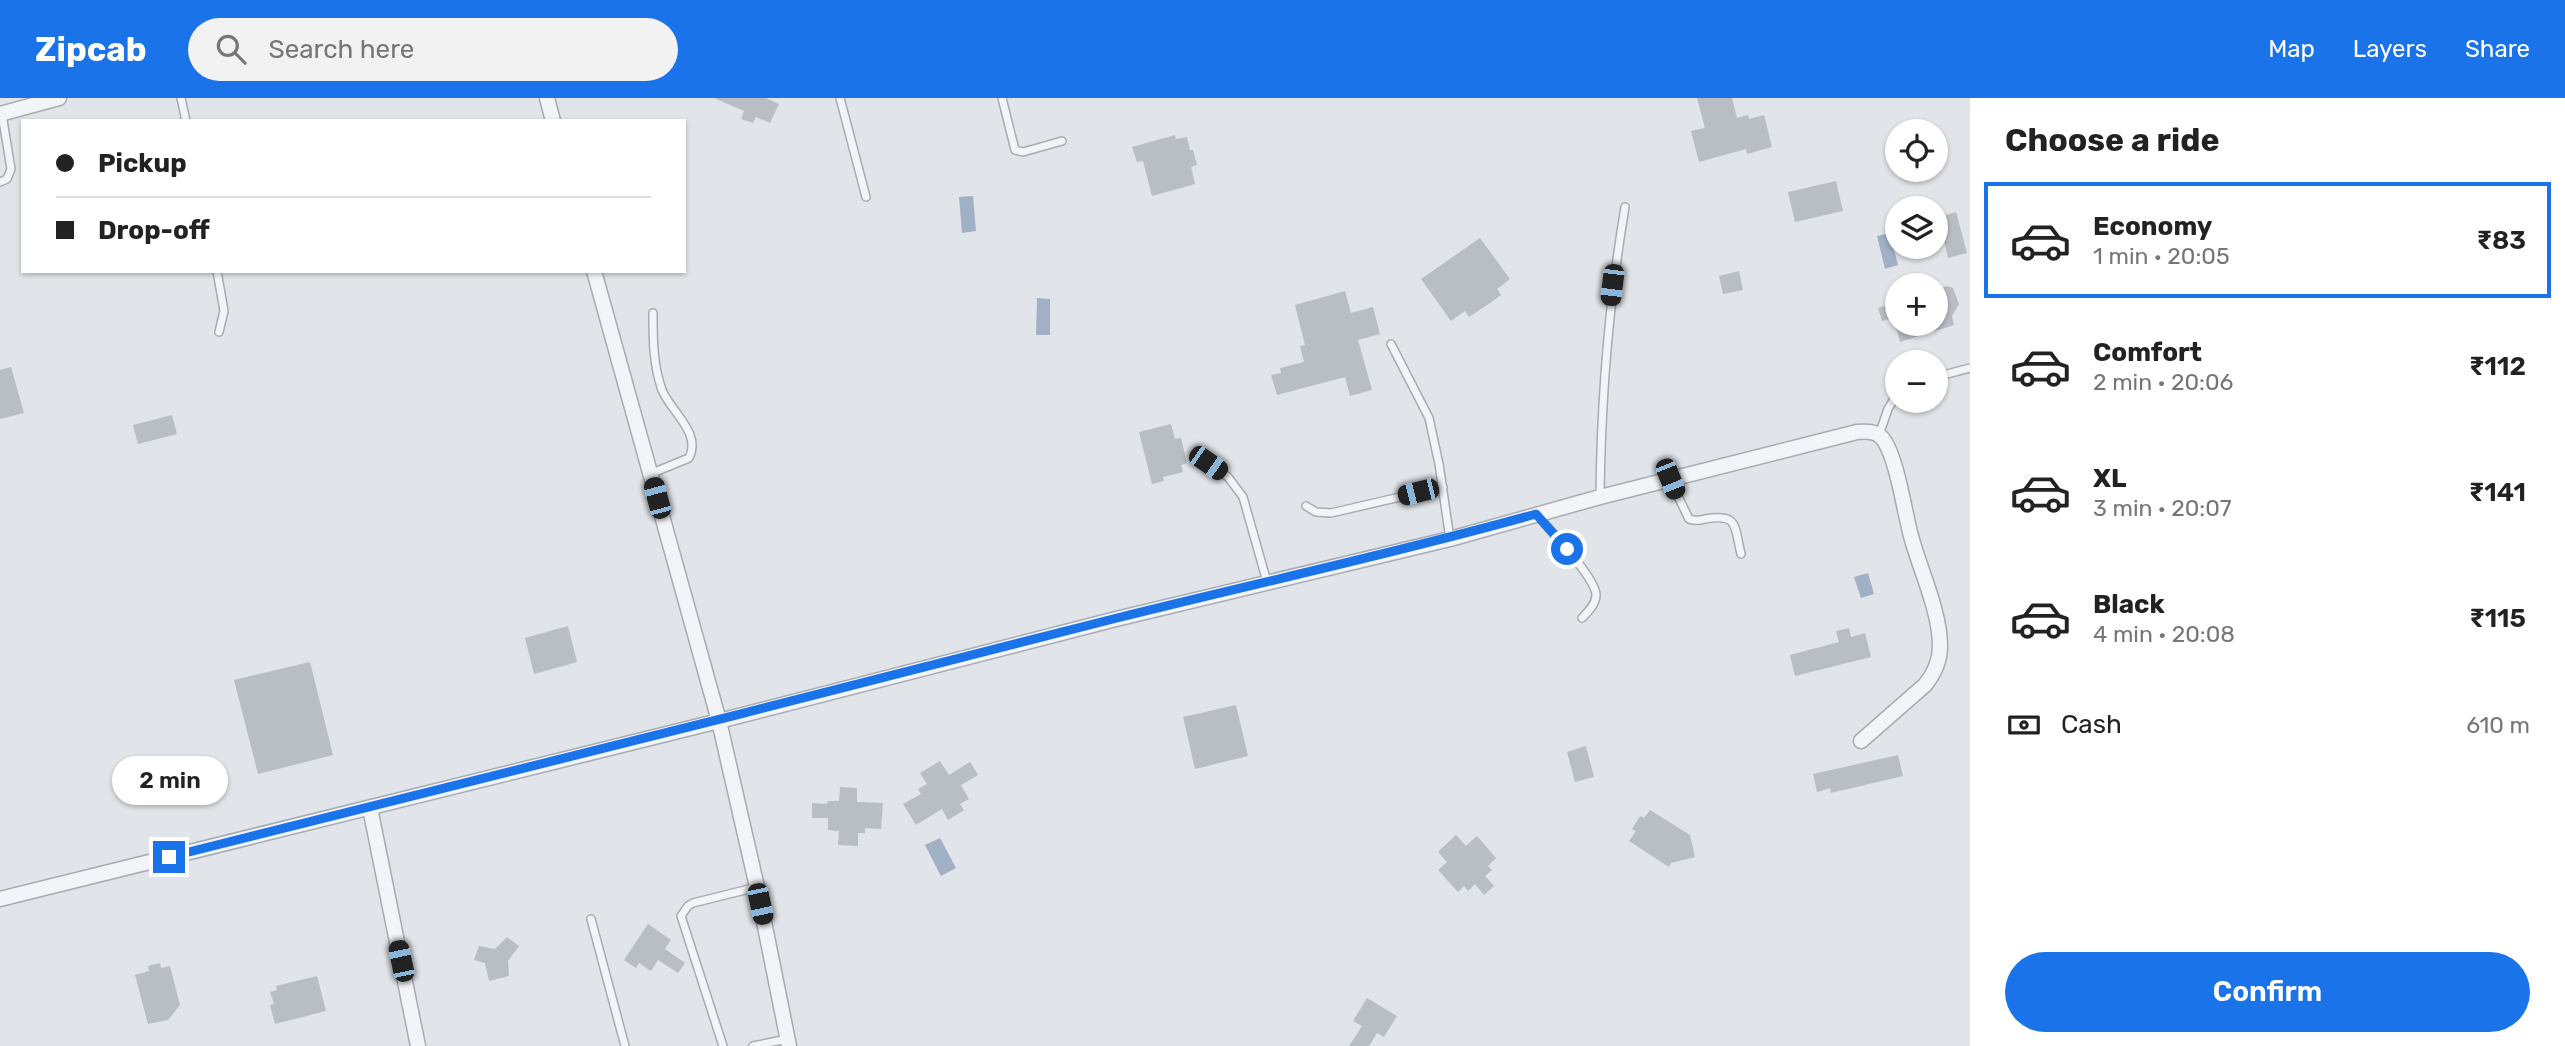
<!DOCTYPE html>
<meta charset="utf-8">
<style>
body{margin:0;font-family:Rubik,sans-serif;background:#f2f2f2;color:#222;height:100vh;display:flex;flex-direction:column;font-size:26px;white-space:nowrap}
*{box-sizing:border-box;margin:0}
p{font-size:23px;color:#767676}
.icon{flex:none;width:38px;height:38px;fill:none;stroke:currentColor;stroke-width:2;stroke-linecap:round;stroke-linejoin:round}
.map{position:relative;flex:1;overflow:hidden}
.sheet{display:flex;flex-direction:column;background:#fff;width:595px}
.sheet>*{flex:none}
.banner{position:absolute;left:21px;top:21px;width:665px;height:154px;border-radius:0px;box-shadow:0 2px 5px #0004;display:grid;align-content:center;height:154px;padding:0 35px;background:#fff}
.buttons{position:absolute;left:1885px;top:21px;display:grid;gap:14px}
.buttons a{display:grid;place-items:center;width:63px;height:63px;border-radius:50%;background:#fff;box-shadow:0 2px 5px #0004;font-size:35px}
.end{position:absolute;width:32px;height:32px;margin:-16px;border:9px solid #1a73e8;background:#fff;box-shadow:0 0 0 4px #fff}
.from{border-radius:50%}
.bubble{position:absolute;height:49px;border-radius:24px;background:#fff;box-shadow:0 2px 5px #0004;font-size:23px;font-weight:600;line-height:49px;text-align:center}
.car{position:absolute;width:21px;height:42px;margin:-21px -10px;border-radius:9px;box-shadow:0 0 5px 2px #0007;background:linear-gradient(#222 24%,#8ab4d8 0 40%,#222 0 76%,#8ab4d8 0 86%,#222 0)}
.banner b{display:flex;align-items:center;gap:24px;height:66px;font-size:26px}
.banner b+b{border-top:2px solid #e0e0e0}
.banner i{width:18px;height:18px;background:#222}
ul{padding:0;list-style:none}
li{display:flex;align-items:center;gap:21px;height:116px;margin:0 14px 10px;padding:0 21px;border:4px solid transparent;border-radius:0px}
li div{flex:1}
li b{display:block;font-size:26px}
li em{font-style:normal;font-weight:600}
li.active{border-color:#1a73e8}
li>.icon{width:63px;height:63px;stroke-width:1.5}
h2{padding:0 35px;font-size:32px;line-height:84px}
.pay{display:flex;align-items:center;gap:18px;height:77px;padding:0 35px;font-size:26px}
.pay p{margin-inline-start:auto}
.cta{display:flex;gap:14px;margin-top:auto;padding:14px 35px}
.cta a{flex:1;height:80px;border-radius:42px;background:#1a73e8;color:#fff;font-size:28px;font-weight:600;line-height:80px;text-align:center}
header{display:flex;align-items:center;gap:42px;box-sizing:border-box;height:98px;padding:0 35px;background:#1a73e8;color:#fff}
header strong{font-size:33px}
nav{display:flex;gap:38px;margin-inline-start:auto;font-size:24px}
.search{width:490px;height:63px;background:#f2f2f2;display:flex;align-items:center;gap:18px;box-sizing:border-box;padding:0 24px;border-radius:38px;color:#767676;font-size:26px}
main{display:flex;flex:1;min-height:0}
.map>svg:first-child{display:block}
</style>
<header>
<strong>Zipcab</strong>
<div class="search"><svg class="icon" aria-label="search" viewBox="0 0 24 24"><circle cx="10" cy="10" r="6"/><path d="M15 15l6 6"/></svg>Search here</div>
<nav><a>Map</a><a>Layers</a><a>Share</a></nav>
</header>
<main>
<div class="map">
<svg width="1970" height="948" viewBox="0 0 1970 948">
<rect width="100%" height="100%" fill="#e1e4e8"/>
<!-- water -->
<g fill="#a0b0c5">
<path d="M973,98L976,133L962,135L959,99Z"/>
<path d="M1890,135L1898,167L1885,171L1877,138Z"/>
<path d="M1037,200L1050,201V237H1036Z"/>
<path d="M1868,475L1874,496L1861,500L1854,479Z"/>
<path d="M940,740L956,770L941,778L925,747Z"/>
</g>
<!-- building -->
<g fill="#b9bdc4">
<path d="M714,0H766L779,6L770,25L756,19L753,25L741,21L744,13Z"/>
<path d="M1697,0H1732L1737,20L1748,17L1749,21L1764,17L1772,49L1747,56L1746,51L1699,64L1691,33L1705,30Z"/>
<path d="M1175,37L1176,41L1187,39L1190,52H1193L1197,67L1191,69L1195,86L1152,98L1143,63L1137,64L1132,49Z"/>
<path d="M1836,83L1843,113L1795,124L1788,94Z"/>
<path d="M1956,114L1967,155L1948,160L1944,142L1936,144V120Z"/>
<path d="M1480,140L1510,181L1497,191L1501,197L1490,205L1469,219L1465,213L1451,223L1421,181Z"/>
<path d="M1739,173L1743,192L1723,196L1719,178Z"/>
<path d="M1947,188L1953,190L1959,206L1952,218L1954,227L1900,244L1895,226H1936V192Z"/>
<path d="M1345,193L1351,215L1373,209L1380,236L1358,242L1372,292L1350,298L1345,279L1277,297L1271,277L1281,275L1280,270L1304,264L1300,248L1305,247L1295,207Z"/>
<path d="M1897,204V219L1882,223L1878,210Z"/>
<path d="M11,269L24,315L0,321V272Z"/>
<path d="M172,317L177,336L138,346L133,327Z"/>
<path d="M1171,326L1175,341L1181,340L1187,365L1181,367L1183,374L1163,379L1164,383L1152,386L1139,334Z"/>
<path d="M568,528L577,564L534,576L525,540Z"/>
<path d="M1849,530L1851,539L1865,535L1871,559L1795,578L1790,557L1839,544L1836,533Z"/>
<path d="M310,564L333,657L258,676L234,582Z"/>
<path d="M1236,607L1248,658L1195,671L1183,619Z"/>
<path d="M1586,648L1594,679L1575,684L1567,654Z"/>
<path d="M1898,657L1903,678L1831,695L1830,690L1817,694L1813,676Z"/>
<path d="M940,663L949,677L970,664L978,677L961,687L969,701L960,706L964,712L948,722L942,711L916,727L903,706L921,696L918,691L927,686L920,675Z"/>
<path d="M840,689L857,690V704L883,705L881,731L865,730V735H858V748L838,747L839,733L828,732V720H812V705L827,706L828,703H839Z"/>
<path d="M1650,712L1690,737L1695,759L1671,765L1669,769L1629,743L1636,733L1632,731L1640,718L1644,720Z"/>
<path d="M1456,737L1466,748L1477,738L1496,760L1488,768L1492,772L1485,778L1494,788L1484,797L1475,786L1468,793L1464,788L1458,794L1438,772L1447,764L1438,754Z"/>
<path d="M648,826L671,842L665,851L685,865L678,875L658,862L651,873L639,865L636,870L624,862Z"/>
<path d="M507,839L519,848L508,863L509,878L489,883L485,865L474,862L479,848L495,851Z"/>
<path d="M160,865L161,870L170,868L180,907L168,922L148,926L135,877L149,873L148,868Z"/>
<path d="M317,878L326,913L275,926L270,907L274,906L270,894L277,892L276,888Z"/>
<path d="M1367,900L1397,918L1384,939L1377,935L1369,948H1349L1362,928L1353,923Z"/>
</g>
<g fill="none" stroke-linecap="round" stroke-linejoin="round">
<!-- service casing -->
<g stroke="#a7abb2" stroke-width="10">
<g id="service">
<path d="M181,0L186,23"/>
<path d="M840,0L866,99"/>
<path d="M1002,0L1015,52L1023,54L1062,43"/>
<path d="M0,84L7,81L11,71L2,16"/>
<path d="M217,173L224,213L219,234"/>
<path d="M1391,246L1429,320L1439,366L1450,441"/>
<path d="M1936,279L1970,270"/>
<path d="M1879,337L1888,311L1897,296"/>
<path d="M1208,364L1228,379L1243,399L1267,484"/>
<path d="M650,376L689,360C702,335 671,314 662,292C653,267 653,241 653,215"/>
<path d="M1670,382L1689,421C1695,423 1699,423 1705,421C1739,415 1734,428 1741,456"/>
<path d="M1600,398C1601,301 1609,204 1625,109"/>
<path d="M1306,408L1316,414L1331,415L1443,389"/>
<path d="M1537,417C1549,431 1596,480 1596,497C1596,506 1588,514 1582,520"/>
<path d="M591,821L625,948"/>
<path d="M723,948L681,818L688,808L693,805L757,789"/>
<path d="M753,948L787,941"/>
</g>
</g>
<!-- minor casing -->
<g stroke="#a7abb2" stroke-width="17">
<g id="minor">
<path d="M547,0L553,23"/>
<path d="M0,16L59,0"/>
<path d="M594,173L719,623L757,789L789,948"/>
<path d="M370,710L418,948"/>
<path d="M0,801L719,623L1116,521L1450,441L1600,399L1857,334C1868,333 1879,333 1885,344C1898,366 1904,412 1911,438C1920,472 1940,513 1940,548C1940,563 1934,576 1925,587L1861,643"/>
</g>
</g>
<!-- service -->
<use href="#service" stroke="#f3f4f7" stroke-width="7"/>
<!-- minor -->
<use href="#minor" stroke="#f3f4f7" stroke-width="14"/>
</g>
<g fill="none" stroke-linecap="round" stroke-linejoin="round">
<!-- route -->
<path stroke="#1a73e8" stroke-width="9" d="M169,759C486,682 801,600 1117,520C1257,485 1397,455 1536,416L1567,451"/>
</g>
</svg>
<div class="buttons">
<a><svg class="icon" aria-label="locate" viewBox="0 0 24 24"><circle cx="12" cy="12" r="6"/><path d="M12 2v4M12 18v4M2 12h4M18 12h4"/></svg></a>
<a><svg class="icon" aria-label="layers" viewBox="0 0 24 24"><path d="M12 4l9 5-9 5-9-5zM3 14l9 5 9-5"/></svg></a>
<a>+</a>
<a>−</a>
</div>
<i class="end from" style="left:1567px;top:451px"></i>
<i class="end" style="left:169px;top:759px"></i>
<div class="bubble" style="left:112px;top:658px;width:116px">2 min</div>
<i class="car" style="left:1612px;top:187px;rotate:187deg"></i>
<i class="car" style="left:1208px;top:365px;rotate:125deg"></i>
<i class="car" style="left:1670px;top:381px;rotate:158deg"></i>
<i class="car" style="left:1418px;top:394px;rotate:256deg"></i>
<i class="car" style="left:657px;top:400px;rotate:345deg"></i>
<i class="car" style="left:760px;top:806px;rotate:168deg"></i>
<i class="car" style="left:401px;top:863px;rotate:348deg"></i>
<div class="banner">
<b><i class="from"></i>Pickup</b>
<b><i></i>Drop-off</b>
</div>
</div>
<section class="sheet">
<h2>Choose a ride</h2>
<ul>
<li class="active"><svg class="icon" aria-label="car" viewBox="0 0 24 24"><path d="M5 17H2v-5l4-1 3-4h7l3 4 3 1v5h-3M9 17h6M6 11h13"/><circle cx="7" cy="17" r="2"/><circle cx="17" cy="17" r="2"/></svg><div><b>Economy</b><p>1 min · 20:05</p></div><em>₹83</em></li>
<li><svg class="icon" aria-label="car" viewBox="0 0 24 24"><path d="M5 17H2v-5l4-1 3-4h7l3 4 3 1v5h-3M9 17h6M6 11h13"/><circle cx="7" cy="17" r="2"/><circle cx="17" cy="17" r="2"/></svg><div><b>Comfort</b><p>2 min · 20:06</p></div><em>₹112</em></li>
<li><svg class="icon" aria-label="car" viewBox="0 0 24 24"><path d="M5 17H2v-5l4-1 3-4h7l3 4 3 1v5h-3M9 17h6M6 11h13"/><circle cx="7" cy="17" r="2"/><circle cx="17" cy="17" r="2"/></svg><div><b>XL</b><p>3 min · 20:07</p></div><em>₹141</em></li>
<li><svg class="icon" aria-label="car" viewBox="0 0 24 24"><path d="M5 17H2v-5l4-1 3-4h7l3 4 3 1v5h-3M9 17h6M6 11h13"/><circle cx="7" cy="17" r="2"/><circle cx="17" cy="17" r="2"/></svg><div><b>Black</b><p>4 min · 20:08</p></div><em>₹115</em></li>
</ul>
<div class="pay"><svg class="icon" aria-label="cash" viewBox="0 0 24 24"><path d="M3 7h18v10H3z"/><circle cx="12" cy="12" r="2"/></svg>Cash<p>610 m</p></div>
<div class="cta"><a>Confirm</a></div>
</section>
</main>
